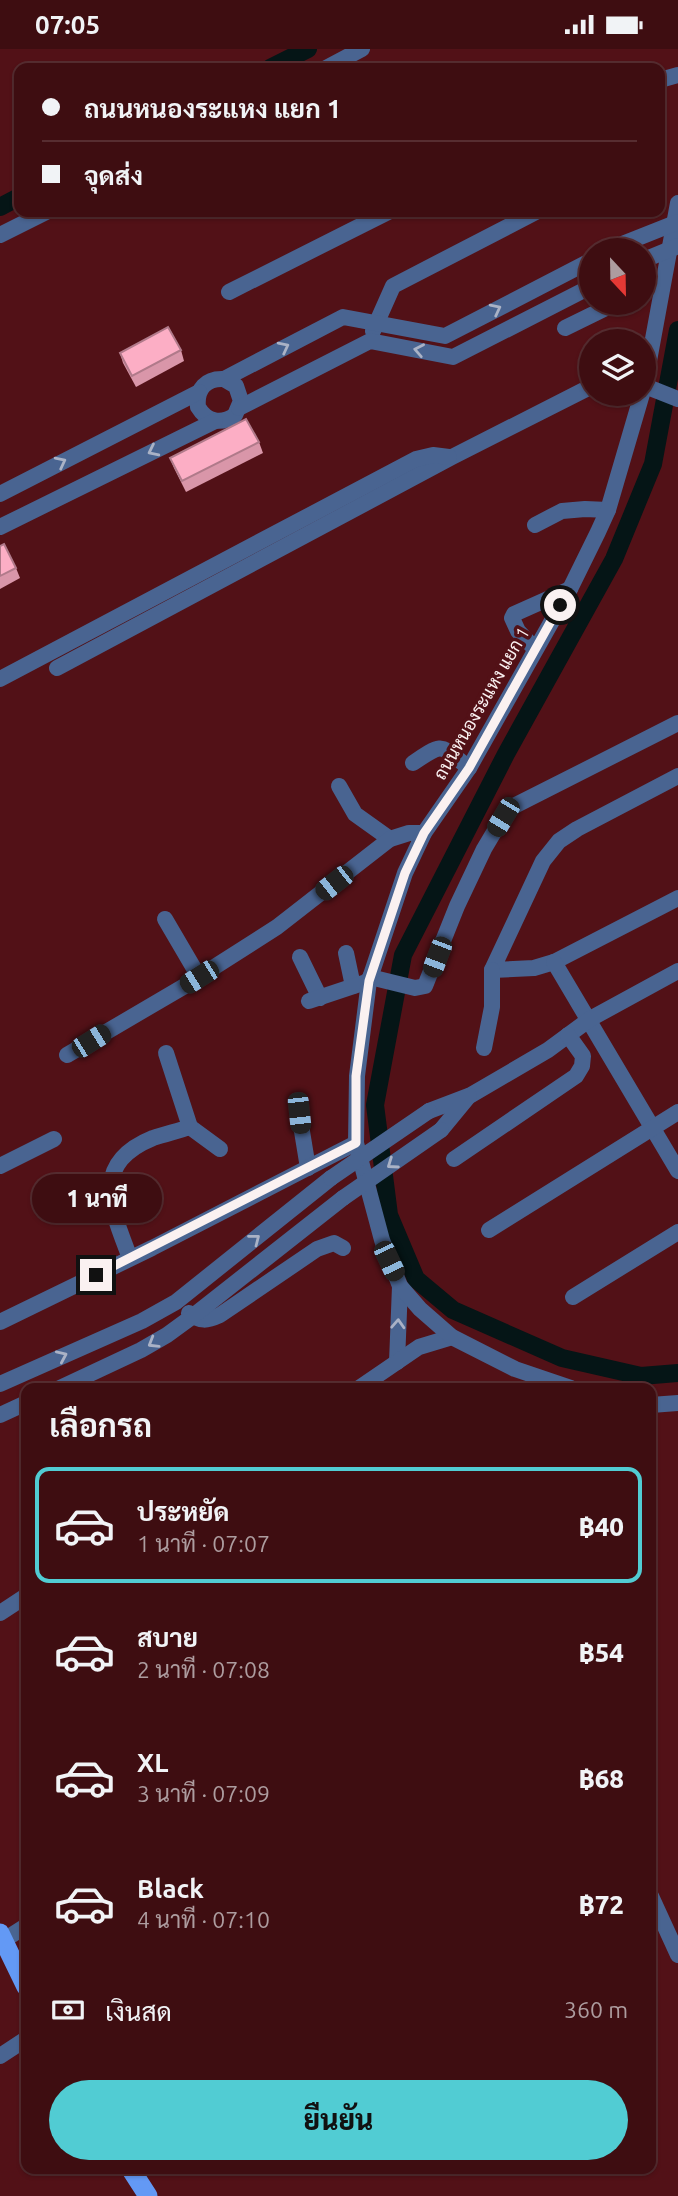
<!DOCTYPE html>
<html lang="th">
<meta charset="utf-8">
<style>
body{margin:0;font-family:Ubuntu,Sarabun,sans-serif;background:#491b1f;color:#f1f3f6;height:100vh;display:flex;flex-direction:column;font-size:26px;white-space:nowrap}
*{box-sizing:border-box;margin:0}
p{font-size:23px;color:#ad9c9f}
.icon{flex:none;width:38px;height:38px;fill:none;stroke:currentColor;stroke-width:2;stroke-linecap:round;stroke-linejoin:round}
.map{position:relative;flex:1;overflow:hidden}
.drawer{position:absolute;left:21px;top:1334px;width:635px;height:791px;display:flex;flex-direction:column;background:#3e0d11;border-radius:14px;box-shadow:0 2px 5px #0004,0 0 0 2px #572d31}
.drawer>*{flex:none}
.guide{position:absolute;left:14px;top:14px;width:651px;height:154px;border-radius:14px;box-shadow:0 2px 5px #0004,0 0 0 2px #572d31;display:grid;align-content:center;height:154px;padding:0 28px;background:#3e0d11}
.needle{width:46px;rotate:158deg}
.controls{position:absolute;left:579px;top:189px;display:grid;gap:14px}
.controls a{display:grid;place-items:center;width:77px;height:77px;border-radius:50%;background:#3e0d11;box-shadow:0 2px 5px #0004,0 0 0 2px #572d31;font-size:35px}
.end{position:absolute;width:32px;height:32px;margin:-16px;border:9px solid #faf1f1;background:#111;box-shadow:0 0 0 4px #111}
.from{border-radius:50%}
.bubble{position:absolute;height:49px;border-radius:24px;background:#3e0d11;box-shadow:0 2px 5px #0004,0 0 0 2px #572d31;font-size:23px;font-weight:800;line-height:49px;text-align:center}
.car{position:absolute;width:21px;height:42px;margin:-21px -10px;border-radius:9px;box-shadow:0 0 5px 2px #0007;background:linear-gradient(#222 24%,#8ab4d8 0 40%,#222 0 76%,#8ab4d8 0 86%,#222 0)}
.guide b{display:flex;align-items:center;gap:24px;height:66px;font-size:26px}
.guide b+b{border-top:2px solid #572d31}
.guide i{width:18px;height:18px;background:#f1f3f6}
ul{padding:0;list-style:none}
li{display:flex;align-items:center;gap:21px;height:116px;margin:0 14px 10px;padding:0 14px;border:4px solid transparent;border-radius:14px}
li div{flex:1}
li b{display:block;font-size:26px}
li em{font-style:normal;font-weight:800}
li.selected{border-color:#51ccd3}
li>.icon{width:63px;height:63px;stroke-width:1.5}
h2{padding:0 28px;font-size:32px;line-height:84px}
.pay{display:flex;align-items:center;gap:18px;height:77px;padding:0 28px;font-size:26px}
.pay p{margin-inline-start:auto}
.primary-button{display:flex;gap:14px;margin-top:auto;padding:14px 28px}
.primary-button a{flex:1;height:80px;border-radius:42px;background:#51ccd3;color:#111;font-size:28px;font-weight:800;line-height:80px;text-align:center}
.status{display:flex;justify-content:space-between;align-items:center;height:49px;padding:0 35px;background:#3e0d11;direction:ltr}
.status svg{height:19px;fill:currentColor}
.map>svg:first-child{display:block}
</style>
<div class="status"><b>07:05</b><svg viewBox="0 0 49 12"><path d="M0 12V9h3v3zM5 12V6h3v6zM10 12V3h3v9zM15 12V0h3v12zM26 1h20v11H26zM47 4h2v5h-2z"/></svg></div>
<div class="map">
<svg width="678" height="2147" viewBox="0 0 678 2147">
<rect width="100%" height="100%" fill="#521117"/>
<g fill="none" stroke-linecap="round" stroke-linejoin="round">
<!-- canal -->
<g stroke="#051516" stroke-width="18">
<path d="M270,19L308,0"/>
<path d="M0,158L19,148"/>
<path d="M678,281L653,415L614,510L506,705L403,906L375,1056L389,1166L416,1230L453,1261L562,1309L641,1327L678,1324"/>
</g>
<!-- minor -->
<g stroke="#496491" stroke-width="16">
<path d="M326,19L362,0"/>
<path d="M660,31L678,26"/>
<path d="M0,186L46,163"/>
<path d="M644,240L663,230"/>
<path d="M229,243L388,163"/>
<path d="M565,279L616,254"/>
<path d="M373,282L393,237L536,163"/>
<path d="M224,330L236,337L241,352L235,366C221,376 207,373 198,358C196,340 206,329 224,330L343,268L445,287L592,211"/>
<path d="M645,337L678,350"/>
<path d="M644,339L678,154"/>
<path d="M239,359L370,292L453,308L592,237"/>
<path d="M0,445L199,343"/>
<path d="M535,476L562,462L585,460L608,461"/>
<path d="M0,478L215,372"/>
<path d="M535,600L518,582L512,569L514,565L570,540"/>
<path d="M57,619L452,408L592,337"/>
<path d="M0,630L416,410L433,406L449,408"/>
<path d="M413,714C445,692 440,696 469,719"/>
<path d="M678,727L577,780L559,792L543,812L492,921L534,919L554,913L678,849"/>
<path d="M339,737L355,765L390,790"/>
<path d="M165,870L199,928"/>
<path d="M346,904L353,937"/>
<path d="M300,908L320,949"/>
<path d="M554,913L678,1122"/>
<path d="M370,928L415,939L425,937L457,857L484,800L503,768L514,757L678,674"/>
<path d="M309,952L369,932"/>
<path d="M484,999L492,958V921"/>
<path d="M67,1006L183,938L277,878L390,790L409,784H424"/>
<path d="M429,1062L471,1046L548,1001L590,970L678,922"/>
<path d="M299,1064L308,1119"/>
<path d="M190,1078L220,1100"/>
<path d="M441,1081L469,1047"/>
<path d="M454,1110L576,1027L582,1017L583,1007L568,986"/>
<path d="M0,1117L54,1090"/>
<path d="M489,1181L678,1063"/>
<path d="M130,1209C112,1161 89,1115 153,1089C165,1085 178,1082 190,1078L166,1004"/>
<path d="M573,1248L678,1183"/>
<path d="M189,1264C200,1273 207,1272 220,1266L317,1200L334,1194L343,1199"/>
<path d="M0,1273L152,1199L356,1094"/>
<path d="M397,1313L400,1237"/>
<path d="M0,1335L142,1272L176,1253L331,1129"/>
<path d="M60,1339L141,1301L167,1286L193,1267L343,1149"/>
<path d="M359,1339L419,1298L452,1288"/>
<path d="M571,1339L515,1320L452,1288L420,1260L400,1237L382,1191L356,1094L357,1027L369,932L405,824L424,784L469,719L570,540L598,483L608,461L642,345"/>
<path d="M651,1356L678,1354"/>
<path d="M0,1366L26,1354"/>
<path d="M0,1564L26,1547"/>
<path d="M651,1847L678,1906"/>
<path d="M4,1891L26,1877"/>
<path d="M0,2007L26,1990"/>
</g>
<!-- major -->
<g stroke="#6399f5" stroke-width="19">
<path d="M0,1884L26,1938"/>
<path d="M130,2119L148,2147"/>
</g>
<!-- minor-bridge -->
<g stroke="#496491" stroke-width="16">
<path d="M620,196L678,173"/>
<path d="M644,211L678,197"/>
<path d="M331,1129L429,1062"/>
<path d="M343,1149L441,1081"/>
</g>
</g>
<!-- wall -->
<g fill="#d996a9">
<path d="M181,301L184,312L136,338L123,314L120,304Z"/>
<path d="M259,393L263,404L186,443L174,419L170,409Z"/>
<path d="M0,497L16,519L20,529L0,540Z"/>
</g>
<!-- building -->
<g fill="#fcaec5" stroke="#b07a8a" stroke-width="2">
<path d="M168,278L181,301L132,327L120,304Z"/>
<path d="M246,370L259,393L182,432L170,409Z"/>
<path d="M4,495L16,519L0,527V497Z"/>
</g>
<!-- one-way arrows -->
<defs><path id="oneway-chevron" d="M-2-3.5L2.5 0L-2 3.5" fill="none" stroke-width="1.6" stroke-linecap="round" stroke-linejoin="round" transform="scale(1.75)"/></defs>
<g stroke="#aab2c6">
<use href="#oneway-chevron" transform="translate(496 260) rotate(-27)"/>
<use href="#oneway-chevron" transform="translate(284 298) rotate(-27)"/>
<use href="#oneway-chevron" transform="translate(419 301) rotate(-169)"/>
<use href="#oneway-chevron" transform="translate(153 402) rotate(154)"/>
<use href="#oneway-chevron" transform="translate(61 413) rotate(-27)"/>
<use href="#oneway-chevron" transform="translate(392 1115) rotate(145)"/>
<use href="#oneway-chevron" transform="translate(255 1190) rotate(-38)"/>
<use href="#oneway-chevron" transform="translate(398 1275) rotate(-87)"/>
<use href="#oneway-chevron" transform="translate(153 1294) rotate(149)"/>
<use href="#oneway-chevron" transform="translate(62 1307) rotate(-24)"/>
</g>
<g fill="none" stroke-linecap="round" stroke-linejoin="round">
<!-- route -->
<path stroke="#faf1f1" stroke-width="9" d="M96,1226L356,1094V1027L369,932L405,824L424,784L469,719L560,556"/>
</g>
<g text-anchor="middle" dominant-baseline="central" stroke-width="7" stroke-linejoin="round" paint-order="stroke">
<!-- street labels -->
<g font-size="18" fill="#faf1f1" stroke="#521117">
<text transform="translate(481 654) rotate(-60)">ถนนหนองระแหง แยก 1</text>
</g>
</g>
</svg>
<div class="controls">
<a><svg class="needle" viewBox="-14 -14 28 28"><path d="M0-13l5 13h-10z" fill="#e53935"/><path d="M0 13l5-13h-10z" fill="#ad9c9f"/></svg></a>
<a><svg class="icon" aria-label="layers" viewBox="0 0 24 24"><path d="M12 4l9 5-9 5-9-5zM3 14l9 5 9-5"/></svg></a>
</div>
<i class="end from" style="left:560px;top:556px"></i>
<i class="end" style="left:96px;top:1226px"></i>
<div class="bubble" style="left:32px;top:1125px;width:130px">1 นาที</div>
<i class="car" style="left:503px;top:768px;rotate:211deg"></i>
<i class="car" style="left:334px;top:834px;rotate:232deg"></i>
<i class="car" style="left:437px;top:908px;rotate:201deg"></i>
<i class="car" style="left:199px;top:928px;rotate:238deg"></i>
<i class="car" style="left:91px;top:992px;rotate:58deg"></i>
<i class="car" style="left:299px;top:1064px;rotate:174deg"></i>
<i class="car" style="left:389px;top:1212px;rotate:155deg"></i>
<div class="guide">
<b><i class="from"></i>ถนนหนองระแหง แยก 1</b>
<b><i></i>จุดส่ง</b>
</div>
<section class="drawer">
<h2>เลือกรถ</h2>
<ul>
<li class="selected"><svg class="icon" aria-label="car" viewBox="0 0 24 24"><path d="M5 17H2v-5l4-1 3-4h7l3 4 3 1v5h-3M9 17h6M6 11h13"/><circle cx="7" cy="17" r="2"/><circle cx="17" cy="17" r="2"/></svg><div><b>ประหยัด</b><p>1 นาที · 07:07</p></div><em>฿40</em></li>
<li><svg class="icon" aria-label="car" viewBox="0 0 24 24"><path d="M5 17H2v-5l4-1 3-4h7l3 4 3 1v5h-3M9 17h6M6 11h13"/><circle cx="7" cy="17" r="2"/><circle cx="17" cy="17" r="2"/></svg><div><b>สบาย</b><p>2 นาที · 07:08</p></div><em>฿54</em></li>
<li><svg class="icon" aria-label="car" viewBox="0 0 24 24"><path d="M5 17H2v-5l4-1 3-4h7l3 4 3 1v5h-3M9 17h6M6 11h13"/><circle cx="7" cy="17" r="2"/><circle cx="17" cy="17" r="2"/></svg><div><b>XL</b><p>3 นาที · 07:09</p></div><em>฿68</em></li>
<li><svg class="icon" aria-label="car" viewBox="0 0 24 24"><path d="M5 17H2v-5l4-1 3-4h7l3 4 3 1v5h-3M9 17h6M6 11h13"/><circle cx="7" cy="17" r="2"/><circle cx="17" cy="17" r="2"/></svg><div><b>Black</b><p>4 นาที · 07:10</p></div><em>฿72</em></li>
</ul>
<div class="pay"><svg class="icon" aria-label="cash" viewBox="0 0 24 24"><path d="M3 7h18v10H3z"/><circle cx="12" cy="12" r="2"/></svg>เงินสด<p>360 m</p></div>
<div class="primary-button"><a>ยืนยัน</a></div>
</section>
</div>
